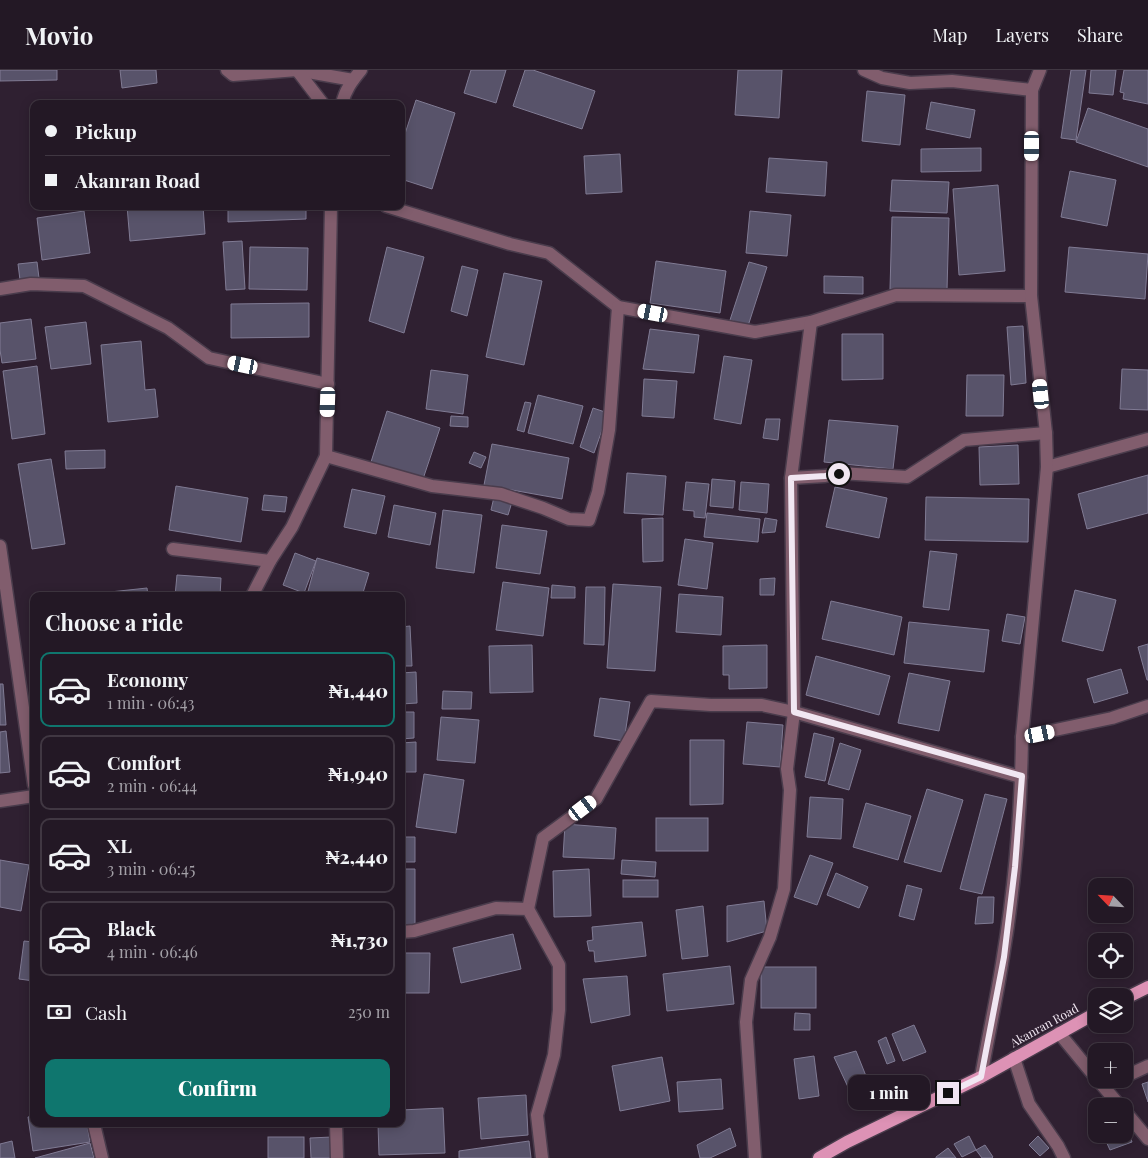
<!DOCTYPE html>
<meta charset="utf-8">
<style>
body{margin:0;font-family:"Playfair Display",serif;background:#2f2532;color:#f1f3f6;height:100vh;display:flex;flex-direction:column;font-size:19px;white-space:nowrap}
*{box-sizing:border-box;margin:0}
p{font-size:16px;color:#a3a0a7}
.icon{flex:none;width:28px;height:28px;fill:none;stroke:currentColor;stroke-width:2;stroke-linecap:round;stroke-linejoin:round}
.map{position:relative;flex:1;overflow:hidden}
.sheet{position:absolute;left:30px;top:522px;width:375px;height:535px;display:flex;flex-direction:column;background:#231825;border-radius:10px;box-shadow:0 2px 12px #0003,0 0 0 1px #403742}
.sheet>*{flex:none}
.banner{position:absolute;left:30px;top:30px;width:375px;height:110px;border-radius:10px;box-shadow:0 2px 12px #0003,0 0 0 1px #403742;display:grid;align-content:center;height:110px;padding:0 15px;background:#231825}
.needle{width:32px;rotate:295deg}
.tools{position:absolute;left:1088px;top:808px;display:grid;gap:10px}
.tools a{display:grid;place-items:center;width:45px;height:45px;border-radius:10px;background:#231825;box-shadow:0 2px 12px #0003,0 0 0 1px #403742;font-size:25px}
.end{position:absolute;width:22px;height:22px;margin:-11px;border:6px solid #f1e7f2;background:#111;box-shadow:0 0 0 2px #111}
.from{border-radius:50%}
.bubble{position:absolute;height:35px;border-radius:10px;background:#231825;box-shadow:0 2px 12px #0003,0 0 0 1px #403742;font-size:16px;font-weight:800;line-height:35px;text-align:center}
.car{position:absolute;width:15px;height:30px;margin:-15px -8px;border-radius:6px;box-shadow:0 0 4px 1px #0007;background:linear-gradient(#fff 24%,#345 0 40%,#fff 0 76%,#345 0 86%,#fff 0)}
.banner b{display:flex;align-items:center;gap:18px;height:48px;font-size:19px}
.banner b+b{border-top:1px solid #403742}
.banner i{width:12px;height:12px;background:#f1f3f6}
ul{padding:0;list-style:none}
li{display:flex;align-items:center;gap:15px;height:75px;margin:0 10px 8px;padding:0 5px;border:2px solid #403742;border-radius:10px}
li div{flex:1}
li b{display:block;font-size:19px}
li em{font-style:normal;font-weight:800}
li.active{border-color:#0f766e}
li>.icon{width:45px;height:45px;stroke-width:1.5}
h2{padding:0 15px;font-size:22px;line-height:60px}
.pay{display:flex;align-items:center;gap:12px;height:55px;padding:0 15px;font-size:19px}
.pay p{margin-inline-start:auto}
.cta{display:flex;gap:10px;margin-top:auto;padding:10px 15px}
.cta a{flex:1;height:58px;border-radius:10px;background:#0f766e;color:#fff;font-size:20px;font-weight:800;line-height:58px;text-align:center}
header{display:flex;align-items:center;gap:30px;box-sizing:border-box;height:70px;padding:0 25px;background:#231825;border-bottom:1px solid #403742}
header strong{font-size:24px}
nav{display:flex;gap:28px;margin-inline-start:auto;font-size:18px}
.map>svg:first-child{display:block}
</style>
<header>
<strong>Movio</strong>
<nav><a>Map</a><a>Layers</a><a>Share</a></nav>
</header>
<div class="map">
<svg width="1148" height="1088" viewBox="0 0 1148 1088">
<rect width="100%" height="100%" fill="#2f2031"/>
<!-- building -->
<g fill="#58536a" stroke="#807b94">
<path d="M0,0H57V10L0,11Z"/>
<path d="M120,0H156L157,13L122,18Z"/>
<path d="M471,0H506L496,33L464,23Z"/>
<path d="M525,0H533L595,21L582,59L513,36Z"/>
<path d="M738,0H782L779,48L735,45Z"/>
<path d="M1071,0H1086L1076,70L1061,68Z"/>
<path d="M1091,0H1116L1113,25L1089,23Z"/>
<path d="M1124,0H1148V34L1123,29L1124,23L1120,22Z"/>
<path d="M867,21L905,25L900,75L862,71Z"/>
<path d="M416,30L455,43L432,119L401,109V76Z"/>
<path d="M931,32L975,40L970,68L926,59Z"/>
<path d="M1088,38L1148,59V97L1076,72Z"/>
<path d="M981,78V101L921,102V79Z"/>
<path d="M620,84L622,122L586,124L584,86Z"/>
<path d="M769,88L827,92L825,126L766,122Z"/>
<path d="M1070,101L1116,110L1107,156L1061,147Z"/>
<path d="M892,110L949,112L947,143L890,141Z"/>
<path d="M998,115L1005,201L959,205L953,119Z"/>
<path d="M127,136H203L205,164L130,171Z"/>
<path d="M228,136H306V149L228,152Z"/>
<path d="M84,141L90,183L42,190L37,148Z"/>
<path d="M750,141L791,145L787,186L746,183Z"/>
<path d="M892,147L949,148L947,220L890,219Z"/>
<path d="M242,171L245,219L226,220L223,172Z"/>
<path d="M250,177L308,178L307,220L249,219Z"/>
<path d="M387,177L424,187L404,263L369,251Z"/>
<path d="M1069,177L1148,184L1145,229L1065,222Z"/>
<path d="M656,191L726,201L720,243L650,233Z"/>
<path d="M37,192L39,208L20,210L18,194Z"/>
<path d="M749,192L767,197L748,256L730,250Z"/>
<path d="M462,196L478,200L467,246L451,241Z"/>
<path d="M504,203L542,211L524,295L486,287Z"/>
<path d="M824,206L863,207V224L824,223Z"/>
<path d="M309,233V267L231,268V234Z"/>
<path d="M31,249L36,289L2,293L0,280V253Z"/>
<path d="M86,252L91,294L51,299L45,257Z"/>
<path d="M1023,256L1026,313L1011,315L1007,257Z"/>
<path d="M650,259L699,265L694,303L643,299Z"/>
<path d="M842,264H883V309L842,310Z"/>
<path d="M141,271L145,320L155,319L158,347L108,352L101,275Z"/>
<path d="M724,286L752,290L741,354L714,349Z"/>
<path d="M37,296L45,364L12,369L3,301Z"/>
<path d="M1122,299L1148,300V340L1120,339Z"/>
<path d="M431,300L468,305L463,344L426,339Z"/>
<path d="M967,305H1004L1003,346H966Z"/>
<path d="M644,309L677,311L674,348L642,346Z"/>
<path d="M538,325L583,336L573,374L528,363Z"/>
<path d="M525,332L531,333L524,362L517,360Z"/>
<path d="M593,338L608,343L594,383L580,377Z"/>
<path d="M387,341L440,358L423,409L371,392Z"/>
<path d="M451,346L468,347V357L450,356Z"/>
<path d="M766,349H780L778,370L763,368Z"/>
<path d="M829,350L898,356L893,399L824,392Z"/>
<path d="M492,374L569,388L562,429L484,415Z"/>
<path d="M1018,375L1019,414L980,415L979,377Z"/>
<path d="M105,380V398L66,399L65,381Z"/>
<path d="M474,382L486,387L481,398L469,393Z"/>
<path d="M51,389L65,474L32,479L18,394Z"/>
<path d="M627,403L666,406L663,445L624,443Z"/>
<path d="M1148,405V443L1087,459L1078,424Z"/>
<path d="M712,409L735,411L733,438L710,436Z"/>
<path d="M686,412L709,414L705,448L694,447V441L683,440Z"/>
<path d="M741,412L769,414L767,443L739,440Z"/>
<path d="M176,416L248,428L241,472L169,460Z"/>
<path d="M835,417L887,428L879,468L826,457Z"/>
<path d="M352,419L385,426L376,464L344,457Z"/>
<path d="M264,425L287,427L285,442L262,440Z"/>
<path d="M494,427L512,432L508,445L491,440Z"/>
<path d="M926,427L1029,429L1028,472L925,470Z"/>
<path d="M394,435L436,443L430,475L388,467Z"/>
<path d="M443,440L482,445L474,503L436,498Z"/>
<path d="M707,443L760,449L758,472L704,467Z"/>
<path d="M663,448V491L643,492L642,449Z"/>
<path d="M765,448L777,450L775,462L762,463Z"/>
<path d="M502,455L547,461L540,504L496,498Z"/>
<path d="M685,469L713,473L707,519L678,515Z"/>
<path d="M930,481L957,484L949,540L923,537Z"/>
<path d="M295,483L316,491L304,523L283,515Z"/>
<path d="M317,488L369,503L362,526H310L307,525Z"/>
<path d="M177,505L221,508L220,526H175Z"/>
<path d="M775,508L774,525H760V509Z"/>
<path d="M503,512L549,518L543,566L496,560Z"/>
<path d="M613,514L661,517L655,601L607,598Z"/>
<path d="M552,515L575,517V528H551Z"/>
<path d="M586,517H605L604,575L584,574Z"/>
<path d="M147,518L148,526H110V522Z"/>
<path d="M1075,520L1116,530L1103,581L1062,571Z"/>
<path d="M679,524L723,527L721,565L676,562Z"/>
<path d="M831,531L902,547L894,585L822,569Z"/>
<path d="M1007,544L1025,547L1020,574L1002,571Z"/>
<path d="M909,552L989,560L984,602L904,593Z"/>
<path d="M410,556L412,596H401V557Z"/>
<path d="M1148,574V610H1147L1138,577Z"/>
<path d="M532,575L533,622L490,623L489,576Z"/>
<path d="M767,575V618L729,619V605H723V576Z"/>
<path d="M816,586L890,606L879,645L806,625Z"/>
<path d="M1121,599L1128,623L1094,633L1087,609Z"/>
<path d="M416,602L417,633L401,634V603Z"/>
<path d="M909,603L950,611L939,661L898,653Z"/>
<path d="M0,614H3L6,655H0Z"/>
<path d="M443,621L472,622L471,639H442Z"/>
<path d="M600,628L630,632L624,671L594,666Z"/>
<path d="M401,642H414V668L401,669Z"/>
<path d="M441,647L479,650L475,693L437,690Z"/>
<path d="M747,652L783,655L780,697L743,694Z"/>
<path d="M6,661L10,702L0,703V662Z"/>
<path d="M814,663L834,668L825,711L805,707Z"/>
<path d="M690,670H724L723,734L690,735Z"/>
<path d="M416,672V702H401V673Z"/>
<path d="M840,673L861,680L849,720L828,714Z"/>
<path d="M424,704L464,710L456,763L416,757Z"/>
<path d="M401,718H403L401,759Z"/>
<path d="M927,719L963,730L941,802L904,792Z"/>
<path d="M985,724L1007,729L982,824L960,819Z"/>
<path d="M810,727L843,729L841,769L807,767Z"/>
<path d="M866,733L911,746L898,790L853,777Z"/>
<rect x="656" y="748" width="52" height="33"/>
<path d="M565,754L616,758L614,789L563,787Z"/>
<path d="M401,767H415V792H405L404,799H415V856H401Z"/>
<path d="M810,785L833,793L817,835L794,827Z"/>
<path d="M0,790L29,795L21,841L0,837Z"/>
<path d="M622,790L656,792L655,807L621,804Z"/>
<path d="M589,799L591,846L554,847L553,801Z"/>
<path d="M836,803L868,817L859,838L827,825Z"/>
<rect x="623" y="810" width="35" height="17"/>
<path d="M907,815L922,819L914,850L899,846Z"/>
<path d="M978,827H994L993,853L975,854Z"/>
<path d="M764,831L767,861L727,872V836Z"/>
<path d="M703,836L708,886L682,889L676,840Z"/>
<path d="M642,852L646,886L595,892L594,881H589L587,871L593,870L592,857Z"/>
<path d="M513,864L521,899L461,913L453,878Z"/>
<path d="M24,871L34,872V911L19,909Z"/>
<path d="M401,883H430L429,923H401Z"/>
<path d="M730,896L734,934L667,941L663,904Z"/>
<rect x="761" y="897" width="55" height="41"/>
<path d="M627,906L630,945L591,953L583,909Z"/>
<path d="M795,943L810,944V960H794Z"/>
<path d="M914,955L926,982L903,991L892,964Z"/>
<path d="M886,967L895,991L887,994L878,971Z"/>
<path d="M856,981L868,1011L848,1017L834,987Z"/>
<path d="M814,986L819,1026L799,1029L794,989Z"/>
<path d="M662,987L670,1031L620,1041L612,996Z"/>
<path d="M401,1001L404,1036H401Z"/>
<path d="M721,1009L723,1039L679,1042L677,1012Z"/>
<path d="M1148,1012V1032L1142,1014Z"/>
<path d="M526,1025L528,1065L481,1069L478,1028Z"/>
<path d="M443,1038L445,1083L379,1085L378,1054H401V1040Z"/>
<path d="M34,1046V1054H87L90,1072L33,1081L28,1047Z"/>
<rect x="271" y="1054" width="52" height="3"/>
<path d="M730,1058L736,1076L710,1088H700L697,1075Z"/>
<path d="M1128,1061L1132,1072L1110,1080L1105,1069L1120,1064H1124V1062Z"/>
<path d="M969,1066L976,1080L962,1087L954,1074Z"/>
<path d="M1038,1066L1049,1078L1040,1086L1029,1075Z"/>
<rect x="268" y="1067" width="36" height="21"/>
<path d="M332,1067L333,1088H311L310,1068Z"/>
<path d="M12,1071L15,1088H0V1074Z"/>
<path d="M529,1071L531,1088H459V1081Z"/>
<path d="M90,1073L94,1088H35Z"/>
<path d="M985,1075L993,1087L992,1088H982L976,1080Z"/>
<path d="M948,1078L956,1088H936V1087Z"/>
</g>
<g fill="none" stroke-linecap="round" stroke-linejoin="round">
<!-- minor casing -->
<g stroke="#4a3c4c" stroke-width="15">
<g id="minor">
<path d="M227,0L233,5L297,0L353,10"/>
<path d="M297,0L323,34"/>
<path d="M864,0L882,8L910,13L952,11L1032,20"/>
<path d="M342,34C345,20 352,11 361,0"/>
<path d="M386,136L510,174L549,183L618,237L755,262L811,252L896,225L1031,226"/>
<path d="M0,219L31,214L84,216L168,258L209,288L328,314"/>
<path d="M326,386L432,416L501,424L543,438L569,449L589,450L598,422L609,360L618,237"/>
<path d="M1047,397L1148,369"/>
<path d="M791,408L825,406L839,403L907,407L964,370L1046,363"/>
<path d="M0,476L34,715"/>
<path d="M173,479L270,491"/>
<path d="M252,526L270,491L292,457L326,386L331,136"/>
<path d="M1022,667L1112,648L1148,636"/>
<path d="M0,731L34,726"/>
<path d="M528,839L543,768L596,729L651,631L711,635H762L794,642L1021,707"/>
<path d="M401,862L414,861L496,838L528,839L559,895V940L554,985L537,1045L542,1088"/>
<path d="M1059,963L1096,1008"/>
<path d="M1014,988L1029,1034L1058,1076L1064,1088"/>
<path d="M981,1007C988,967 997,927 1003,887C1015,815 1021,741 1022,667L1047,397L1046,363L1031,226L1032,20L1040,0"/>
<path d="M1124,1007L1148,996"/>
<path d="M1097,1009L1120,1036"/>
<path d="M1124,1040L1148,1069"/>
<path d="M94,1054L102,1088"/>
<path d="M336,1054L337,1088"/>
<path d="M755,1088L746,952L751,910L770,867L784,819L790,720L787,699L794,642L791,408L811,252"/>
</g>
</g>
<!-- major casing -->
<g stroke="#4a3c4c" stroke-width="15">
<g id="major">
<path d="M1124,929L1148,917"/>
<path d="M819,1088L847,1072L981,1007L1096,943"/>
</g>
</g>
<!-- minor -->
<use href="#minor" stroke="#815d6d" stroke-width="12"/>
<!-- major -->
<use href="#major" stroke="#dd92b5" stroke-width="12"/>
</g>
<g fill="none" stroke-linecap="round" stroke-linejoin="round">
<!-- route -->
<path stroke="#f1e7f2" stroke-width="6" d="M839,404L825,406L791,408L794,642L1022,706L1015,797L1004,887L981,1007L948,1023"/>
</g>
<g text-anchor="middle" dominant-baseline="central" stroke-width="4" stroke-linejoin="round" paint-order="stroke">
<!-- street labels -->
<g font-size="12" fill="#f1e7f2" stroke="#2f2031">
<text transform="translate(1044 955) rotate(-29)">Akanran Road</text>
</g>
</g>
</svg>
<div class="tools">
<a><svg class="needle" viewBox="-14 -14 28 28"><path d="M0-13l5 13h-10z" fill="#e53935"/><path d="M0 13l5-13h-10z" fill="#a3a0a7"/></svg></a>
<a><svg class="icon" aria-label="locate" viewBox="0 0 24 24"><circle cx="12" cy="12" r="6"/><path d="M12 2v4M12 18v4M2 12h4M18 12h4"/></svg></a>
<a><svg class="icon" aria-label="layers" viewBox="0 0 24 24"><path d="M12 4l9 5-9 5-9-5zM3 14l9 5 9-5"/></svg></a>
<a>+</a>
<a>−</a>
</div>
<i class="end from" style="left:839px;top:404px"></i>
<i class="end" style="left:948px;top:1023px"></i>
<div class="bubble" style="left:848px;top:1005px;width:82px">1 min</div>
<i class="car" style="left:1032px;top:76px;rotate:180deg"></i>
<i class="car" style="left:653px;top:243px;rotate:281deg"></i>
<i class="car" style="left:243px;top:295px;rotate:282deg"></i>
<i class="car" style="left:1041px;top:324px;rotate:354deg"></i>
<i class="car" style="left:328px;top:332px;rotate:182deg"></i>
<i class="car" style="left:1040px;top:664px;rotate:78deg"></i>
<i class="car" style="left:583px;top:738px;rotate:53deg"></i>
<div class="banner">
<b><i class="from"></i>Pickup</b>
<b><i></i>Akanran Road</b>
</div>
<section class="sheet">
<h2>Choose a ride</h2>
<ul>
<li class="active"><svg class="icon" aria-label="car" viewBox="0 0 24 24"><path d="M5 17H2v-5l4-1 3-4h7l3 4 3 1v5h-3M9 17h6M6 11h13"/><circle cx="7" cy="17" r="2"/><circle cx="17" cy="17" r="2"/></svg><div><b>Economy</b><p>1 min · 06:43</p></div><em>₦1,440</em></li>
<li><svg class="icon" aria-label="car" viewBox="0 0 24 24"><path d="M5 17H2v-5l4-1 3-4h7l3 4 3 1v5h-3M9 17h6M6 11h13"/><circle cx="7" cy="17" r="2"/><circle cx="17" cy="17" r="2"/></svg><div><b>Comfort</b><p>2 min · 06:44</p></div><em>₦1,940</em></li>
<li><svg class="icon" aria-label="car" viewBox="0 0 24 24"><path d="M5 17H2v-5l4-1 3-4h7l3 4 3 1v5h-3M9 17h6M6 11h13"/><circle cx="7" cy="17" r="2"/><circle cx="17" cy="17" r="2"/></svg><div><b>XL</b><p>3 min · 06:45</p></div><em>₦2,440</em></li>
<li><svg class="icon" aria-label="car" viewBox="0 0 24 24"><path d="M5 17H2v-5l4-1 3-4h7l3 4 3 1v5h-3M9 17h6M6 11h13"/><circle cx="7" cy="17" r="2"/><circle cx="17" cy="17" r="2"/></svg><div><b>Black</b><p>4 min · 06:46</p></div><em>₦1,730</em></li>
</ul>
<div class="pay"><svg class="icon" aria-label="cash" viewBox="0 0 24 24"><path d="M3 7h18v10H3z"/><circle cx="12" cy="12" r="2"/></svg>Cash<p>250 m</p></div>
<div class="cta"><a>Confirm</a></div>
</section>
</div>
